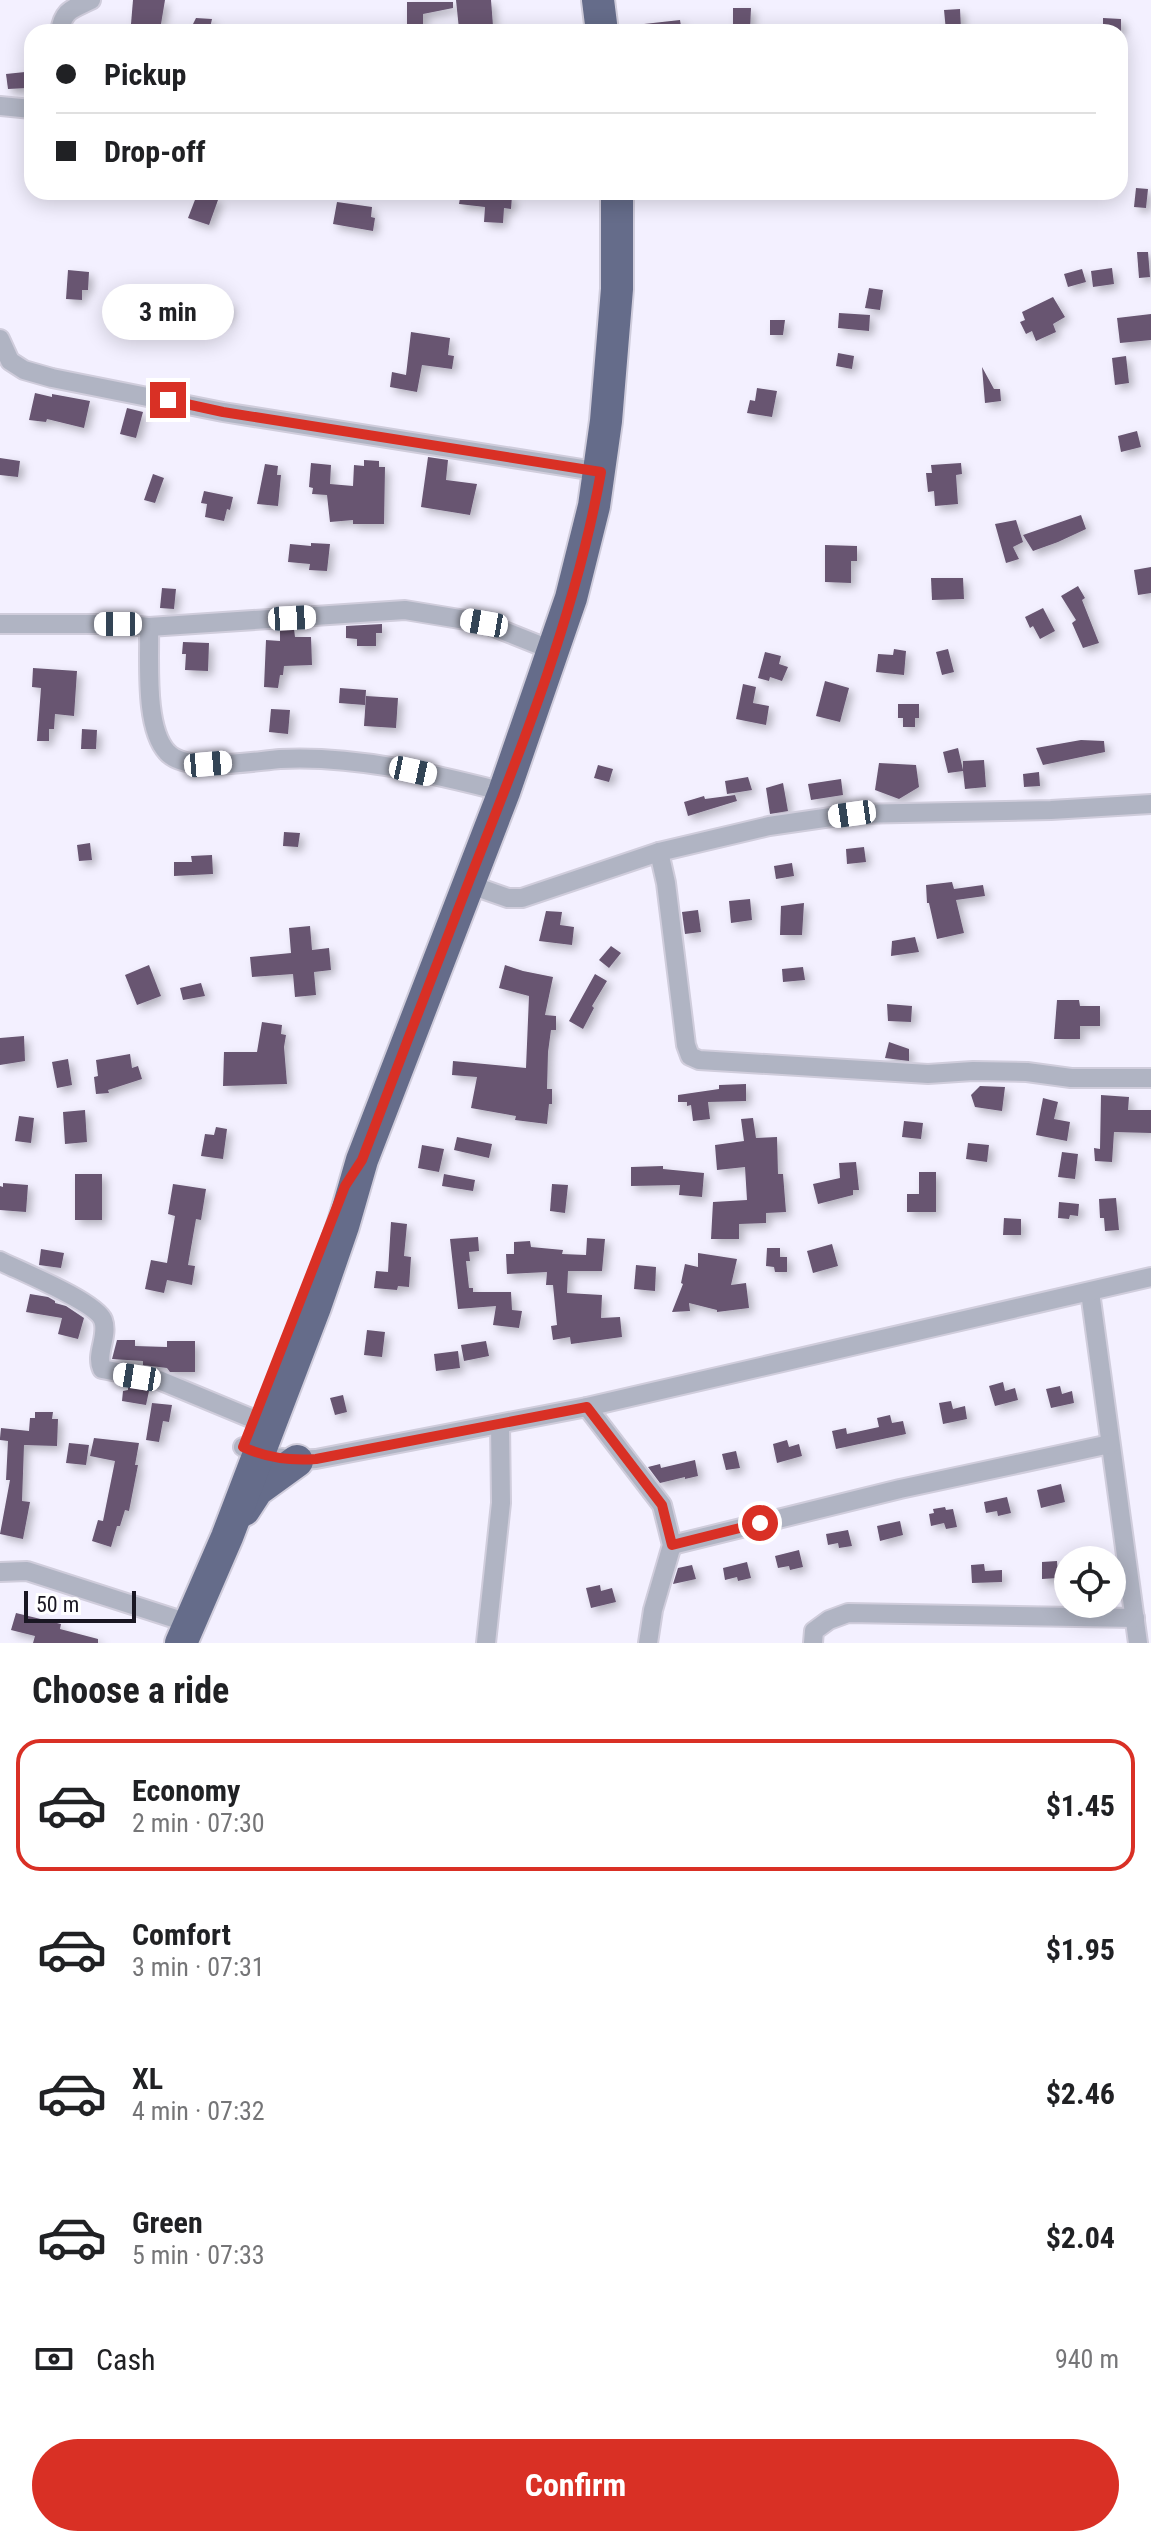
<!DOCTYPE html>
<meta charset="utf-8">
<style>
body{margin:0;font-family:"Roboto Condensed",sans-serif;background:#f6f6f6;color:#202124;height:100vh;display:flex;flex-direction:column;font-size:30px;white-space:nowrap}
*{box-sizing:border-box;margin:0}
p{font-size:26px;color:#757577}
.icon{flex:none;width:44px;height:44px;fill:none;stroke:currentColor;stroke-width:2;stroke-linecap:round;stroke-linejoin:round}
.map{position:relative;height:1643px;overflow:hidden}
.sheet{display:flex;flex-direction:column;background:#fff;flex:1}
.sheet>*{flex:none}
.guide{position:absolute;left:24px;top:24px;width:1104px;height:176px;border-radius:24px;box-shadow:0 4px 20px #0003;display:grid;align-content:center;height:176px;padding:0 32px;background:#fff}
.fabs{position:absolute;left:1054px;top:1546px;display:grid;gap:16px}
.fabs a{display:grid;place-items:center;width:72px;height:72px;border-radius:50%;background:#fff;box-shadow:0 4px 20px #0003;font-size:40px}
.scale{position:absolute;left:24px;bottom:20px;width:112px;box-sizing:border-box;padding-left:8px;border:4px solid #1a1723;border-top:0;font-size:22px;line-height:28px;white-space:nowrap;color:#1a1723;-webkit-text-stroke:6px #fff;paint-order:stroke}
.end{position:absolute;width:36px;height:36px;margin:-18px;border:10px solid #d93025;background:#fff;box-shadow:0 0 0 4px #fff}
.from{border-radius:50%}
.bubble{position:absolute;height:56px;border-radius:28px;background:#fff;box-shadow:0 4px 20px #0003;font-size:26px;font-weight:700;line-height:56px;text-align:center}
.car{position:absolute;width:24px;height:48px;margin:-24px -12px;border-radius:10px;box-shadow:0 0 6px 2px #0007;background:linear-gradient(#fff 24%,#345 0 40%,#fff 0 76%,#345 0 86%,#fff 0)}
.guide b{display:flex;align-items:center;gap:28px;height:76px;font-size:30px}
.guide b+b{border-top:2px solid #e0e0e0}
.guide i{width:20px;height:20px;background:#202124}
ul{padding:0;list-style:none}
li{display:flex;align-items:center;gap:24px;height:132px;margin:0 16px 12px;padding:0 16px;border:4px solid transparent;border-radius:24px}
li div{flex:1}
li b{display:block;font-size:30px}
li em{font-style:normal;font-weight:700}
li.selected{border-color:#d93025}
li>.icon{width:72px;height:72px;stroke-width:1.5}
h2{padding:0 32px;font-size:36px;line-height:96px}
.pay{display:flex;align-items:center;gap:20px;height:88px;padding:0 32px;font-size:30px}
.pay p{margin-inline-start:auto}
.button{display:flex;gap:16px;margin-top:auto;padding:16px 32px}
.button a{flex:1;height:92px;border-radius:48px;background:#d93025;color:#fff;font-size:32px;font-weight:700;line-height:92px;text-align:center}
.map>svg:first-child{display:block}
</style>
<div class="map">
<svg width="1151" height="1643" viewBox="0 0 1151 1643">
<defs>
<filter id="shadow"><feDropShadow dx="4.5" dy="4.5" stdDeviation="4" flood-color="#0004"/></filter>
</defs>
<rect width="100%" height="100%" fill="#f3f0ff"/>
<!-- building -->
<g fill="#675571" filter="url(#shadow)">
<path d="M133,0H165L161,24H131Z"/>
<path d="M456,0H491L493,26L459,29Z"/>
<path d="M407,2H453V8L423,14V25H407Z"/>
<path d="M733,8H751L750,30L733,29Z"/>
<path d="M960,9L961,30L946,31L944,10Z"/>
<path d="M196,18L212,19L209,32H189Z"/>
<path d="M1103,18L1121,19V32H1103Z"/>
<path d="M680,20L682,32H644V24Z"/>
<path d="M25,72L27,88L8,89L6,74Z"/>
<path d="M1136,188L1148,189L1146,208L1134,207Z"/>
<path d="M198,192L218,200L209,225L188,218Z"/>
<path d="M461,192H505V196H512L511,209L504,208L503,223L484,222L485,207L459,204Z"/>
<path d="M337,202L372,207L371,217L375,218L373,231L333,224Z"/>
<path d="M1137,252H1148L1150,277L1139,278Z"/>
<path d="M1112,268L1114,284L1093,287L1091,271Z"/>
<path d="M1082,269L1086,282L1068,287L1064,274Z"/>
<path d="M68,270L89,272L88,290H82V300L66,299Z"/>
<path d="M869,288L883,290L880,310L865,308Z"/>
<path d="M1053,297L1065,317L1053,324L1056,332L1036,341L1032,331L1026,334L1020,322L1025,320L1022,312Z"/>
<path d="M213,302L231,304L226,320L208,317Z"/>
<path d="M839,313L870,315L869,331L838,328Z"/>
<path d="M1151,314V340L1120,343L1117,318Z"/>
<path d="M770,320H785L783,335H770Z"/>
<path d="M411,332L450,338L448,355L454,356L452,369L422,365L417,392L390,387L392,372L406,375Z"/>
<path d="M838,353L854,356L852,369L836,366Z"/>
<path d="M1126,356L1129,383L1115,385L1112,358Z"/>
<path d="M982,367L994,389H1000L1001,401L985,403Z"/>
<path d="M757,388L777,391L772,417L747,413L750,400L755,401Z"/>
<path d="M35,393L52,397V394L90,401L84,428L47,419L46,422L29,420Z"/>
<path d="M127,408L143,412L136,438L120,434Z"/>
<path d="M1137,431L1141,447L1121,452L1118,436Z"/>
<path d="M428,457L448,460L446,480L477,484L470,515L421,507Z"/>
<path d="M0,458L20,461L18,477L0,475Z"/>
<path d="M364,460L379,461V467H385L384,524H353V520L330,522L327,495L312,494L313,488L309,487L311,463L331,465L330,484L353,486L354,465L364,466Z"/>
<path d="M961,463L962,474L956,475L958,504L935,506L934,491L928,492L926,473H932L931,465Z"/>
<path d="M265,464L278,466L277,475H281L278,506L257,504Z"/>
<path d="M153,474L164,478L155,503L144,500Z"/>
<path d="M204,491L233,497L230,510L227,509L224,521L205,517L207,504L201,503Z"/>
<path d="M1081,515L1086,529L1058,542L1033,551L1023,535Z"/>
<path d="M1016,520L1023,542L1013,547L1019,559L1006,563L995,524Z"/>
<path d="M311,543L330,544L327,571L309,570L310,564L288,562L290,544L311,546Z"/>
<path d="M825,545L857,546V561H851V583L825,582Z"/>
<path d="M1151,567V593L1138,595L1134,570Z"/>
<path d="M931,578H963L964,599L932,600Z"/>
<path d="M1078,586L1085,598L1082,600L1099,643L1083,648L1072,623L1076,620L1061,596Z"/>
<path d="M162,588L176,589L174,609L160,608Z"/>
<path d="M1043,608L1055,631L1040,639L1033,626L1030,628L1025,617Z"/>
<path d="M382,624V633H376V646H357V639L346,638V626Z"/>
<path d="M294,629L295,637H311L312,665L284,666L283,675H280L278,688L264,687L266,640L280,641V630Z"/>
<path d="M183,642L209,643L208,671L185,670L186,654H182Z"/>
<path d="M894,649L906,651L904,675L876,672L878,654L893,655Z"/>
<path d="M948,649L954,672L942,675L936,652Z"/>
<path d="M765,652L781,656L779,664L788,667L782,681L770,677L769,681L758,678Z"/>
<path d="M33,668L77,671L74,716L55,714L54,729H49V741H37L41,688L32,687Z"/>
<path d="M825,681L849,688L840,722L816,716Z"/>
<path d="M743,684L756,687L753,703L769,706L766,725L736,719Z"/>
<path d="M340,688L366,690L365,705L339,703Z"/>
<path d="M366,696L398,698L396,728L364,726Z"/>
<path d="M898,704H919V718H915V727H903V718H898Z"/>
<path d="M271,709L290,710L288,734L269,732Z"/>
<path d="M82,729L97,730L96,749H81Z"/>
<path d="M1081,740L1104,741L1105,752L1043,765L1036,748Z"/>
<path d="M958,748L963,770V761L984,760L986,787L965,789L963,771L948,773L943,752Z"/>
<path d="M879,763L916,765L919,787L899,799L875,790Z"/>
<path d="M598,765L613,769L609,782L594,778Z"/>
<path d="M1039,772L1040,786L1024,787L1023,774Z"/>
<path d="M748,777L752,790L727,794L725,781Z"/>
<path d="M841,779L843,795L811,800L808,784Z"/>
<path d="M783,783L788,811L770,814L766,788Z"/>
<path d="M735,795L737,801L688,816L684,802L704,796L705,799Z"/>
<path d="M284,832L300,833L298,847L283,846Z"/>
<path d="M90,843L92,860L79,861L77,845Z"/>
<path d="M864,847L866,862L847,864L846,849Z"/>
<path d="M212,855L213,874L174,876V862H192L191,856Z"/>
<path d="M792,863L794,876L776,879L774,866Z"/>
<path d="M952,882L954,889L983,885L985,896L956,900L964,933L937,939L929,903H927L926,885Z"/>
<path d="M750,899L752,920L731,923L729,901Z"/>
<path d="M804,903L802,935H780L781,906Z"/>
<path d="M698,910L701,932L685,934L682,912Z"/>
<path d="M546,911L562,912L560,925L574,927L572,945L539,941Z"/>
<path d="M310,926L312,950L329,948L331,970L314,972L316,995L295,997L293,974L252,977L250,957L291,953L289,928Z"/>
<path d="M915,937L919,952L891,956L892,941Z"/>
<path d="M611,946L621,953L609,968L599,960Z"/>
<path d="M149,965L161,996L137,1005L125,975Z"/>
<path d="M505,965L523,971L553,977L545,1015L556,1016V1030H551L548,1052L547,1089H552V1104H549L547,1124L515,1120L516,1116L471,1108L477,1077L452,1075L453,1061L526,1068L529,996L499,988Z"/>
<path d="M803,967L805,980L783,982L782,969Z"/>
<path d="M595,974L607,981L592,1006L594,1008L583,1029L569,1021Z"/>
<path d="M201,983L205,996L183,1000L180,988Z"/>
<path d="M1057,1000H1079L1080,1006H1100V1026H1080V1039H1054Z"/>
<path d="M887,1004L912,1006L911,1022L888,1021Z"/>
<path d="M262,1022L282,1025L281,1034L286,1035L284,1047L287,1084L223,1086L224,1052H257Z"/>
<path d="M24,1036L25,1061L0,1065V1038Z"/>
<path d="M889,1042L909,1049V1061L885,1058Z"/>
<path d="M130,1054L132,1068L138,1066L142,1079L108,1090L109,1093L96,1094L94,1077L98,1076L96,1060Z"/>
<path d="M68,1059L72,1085L57,1088L52,1062Z"/>
<path d="M746,1084V1101L708,1102L710,1119L693,1121L691,1105L687,1106V1102H678V1095L719,1089V1085Z"/>
<path d="M980,1086L1005,1087L1002,1111L975,1107L971,1095Z"/>
<path d="M1101,1095L1129,1097L1128,1110H1151V1133L1114,1132L1112,1162L1095,1161L1094,1148L1100,1149Z"/>
<path d="M1043,1098L1058,1102L1054,1119L1070,1122L1067,1141L1036,1135Z"/>
<path d="M85,1110L87,1142L65,1144L63,1112Z"/>
<path d="M19,1116L34,1118L31,1143L15,1141Z"/>
<path d="M753,1118L756,1138L777,1137L778,1174H783L786,1212L766,1213V1223L739,1224V1239H711L713,1202L747,1200L745,1167L717,1170L715,1145L744,1141L741,1119Z"/>
<path d="M904,1121L923,1123L921,1139L902,1137Z"/>
<path d="M216,1127L227,1129L223,1159L201,1156L205,1134L214,1135Z"/>
<path d="M457,1137L492,1144L489,1158L454,1150Z"/>
<path d="M968,1143L989,1145L987,1162L966,1159Z"/>
<path d="M422,1145L444,1149L439,1172L418,1168Z"/>
<path d="M1062,1152L1078,1154L1075,1179L1058,1177Z"/>
<path d="M856,1162L859,1190H853V1195L818,1204L813,1184L840,1178L839,1163Z"/>
<path d="M663,1166V1169L704,1173L702,1197L679,1195L680,1185L631,1186V1167Z"/>
<path d="M919,1172H936V1212H907V1194H919Z"/>
<rect x="75" y="1174" width="27" height="46"/>
<path d="M444,1174L475,1180L473,1191L442,1186Z"/>
<path d="M3,1183L28,1185L26,1212L0,1210V1186L3,1187Z"/>
<path d="M173,1184L206,1189L201,1220L196,1219L188,1265L195,1266L192,1285L167,1280L164,1293L145,1289L151,1260L167,1263L175,1216L168,1214Z"/>
<path d="M552,1184L568,1185L565,1213L550,1211Z"/>
<path d="M1116,1198L1119,1230L1105,1231L1104,1218H1100L1099,1199Z"/>
<path d="M1059,1202L1079,1204L1078,1216L1070,1215L1069,1219L1058,1218Z"/>
<path d="M1004,1218L1021,1219V1235H1003Z"/>
<path d="M391,1222L407,1224L404,1256L411,1257L409,1287L398,1286L397,1290L374,1288L376,1271L388,1272Z"/>
<path d="M478,1237L479,1251L469,1252L470,1261H466L469,1288H473V1292H511L512,1310L522,1311L519,1328L493,1325L496,1306L458,1309L450,1239Z"/>
<path d="M587,1238L605,1239L602,1271H568L567,1293L602,1295L601,1318L620,1317L622,1337L571,1344L570,1337L553,1340L551,1326L557,1325L553,1285H546L547,1272L507,1274L506,1254H514V1242L530,1241L531,1247L563,1250L562,1254L586,1255Z"/>
<path d="M832,1244L838,1266L813,1273L807,1251Z"/>
<path d="M767,1248H780V1257H787V1272H775L774,1267L766,1266Z"/>
<path d="M41,1249L64,1253L61,1268L39,1265Z"/>
<path d="M698,1253L737,1259L731,1285L746,1283L749,1308L717,1312V1310L689,1303L690,1311L672,1312L683,1284L681,1283L685,1264L698,1267Z"/>
<path d="M636,1265L656,1267L655,1291L634,1289Z"/>
<path d="M30,1294L48,1297L55,1301V1303L66,1306L84,1318L78,1339L58,1334L62,1318L26,1312Z"/>
<path d="M367,1330L385,1332L382,1357L364,1355Z"/>
<path d="M117,1340H135V1346L167,1347V1341H195V1372H170L167,1368L143,1365V1361L112,1359Z"/>
<path d="M486,1341L489,1356L464,1361L461,1345Z"/>
<path d="M458,1351L460,1368L436,1371L434,1354Z"/>
<path d="M1003,1382L1005,1391L1015,1388L1018,1400L995,1406L989,1386Z"/>
<path d="M1060,1386L1062,1394L1072,1391L1074,1403L1051,1408L1046,1389Z"/>
<path d="M128,1387L149,1391L146,1405L122,1401L123,1391L128,1390Z"/>
<path d="M343,1395L347,1412L335,1415L330,1398Z"/>
<path d="M951,1401L953,1409L965,1406L967,1419L943,1424L939,1403Z"/>
<path d="M152,1403L172,1405L169,1422L163,1421L159,1442L146,1440Z"/>
<path d="M35,1412H53L52,1419H58L57,1446L24,1445L22,1501L30,1502L23,1539L0,1534L10,1480H6L8,1441L0,1440V1438L1,1428L29,1431L30,1418H35Z"/>
<path d="M890,1415L892,1423L903,1421L906,1434L836,1449L832,1431L846,1428L847,1434L879,1427L877,1418Z"/>
<path d="M94,1438L139,1443L135,1465H138L129,1511L125,1510L120,1526H117L111,1547L92,1541L98,1520L103,1521L115,1461L90,1456Z"/>
<path d="M787,1440L789,1447L799,1444L802,1456L777,1463L773,1444Z"/>
<path d="M69,1443L89,1445L86,1465L66,1463Z"/>
<path d="M736,1451L740,1468L726,1470L722,1454Z"/>
<path d="M695,1460L698,1476L685,1479V1477L660,1483L648,1467L660,1464L661,1468Z"/>
<path d="M1061,1484L1065,1502L1041,1508L1037,1490Z"/>
<path d="M1007,1497L1011,1513L998,1516L997,1511L986,1513L984,1502Z"/>
<path d="M945,1507L946,1510L953,1509L957,1527L946,1529L944,1523L931,1526L929,1514L934,1513L933,1509Z"/>
<path d="M900,1521L903,1535L880,1541L877,1526Z"/>
<path d="M848,1530L852,1546L839,1548L838,1543L828,1545L826,1534Z"/>
<path d="M799,1550L803,1567L790,1570L789,1566L778,1568L775,1556Z"/>
<path d="M1057,1561L1058,1578L1042,1579V1562Z"/>
<path d="M747,1562L751,1578L738,1581L737,1577L725,1580L723,1568Z"/>
<path d="M984,1564L985,1571L1002,1570V1582L972,1583L971,1565Z"/>
<path d="M692,1565L696,1579L673,1584L678,1568Z"/>
<path d="M600,1585L601,1591L612,1588L616,1602L591,1608L586,1588Z"/>
<path d="M16,1613L61,1624L60,1629L98,1639V1643H33L35,1636L11,1630Z"/>
</g>
<g fill="none" stroke-linecap="round" stroke-linejoin="round">
<!-- street casing -->
<g stroke="#d0cddc" stroke-width="22">
<g id="street">
<path d="M60,32C63,9 73,9 91,0"/>
<path d="M0,106L32,109"/>
<path d="M0,339L10,361L24,370L52,378L223,412L601,472"/>
<path d="M0,624H118L149,627C150,660 144,727 167,752C186,774 253,761 280,759C353,755 434,774 504,792"/>
<path d="M149,627L405,610L484,623L554,651"/>
<path d="M659,852L666,883L686,1045L690,1056L699,1060L928,1074L973,1071L1027,1072L1071,1078H1151"/>
<path d="M468,884L508,898H522L659,852L769,826L852,814L1051,810L1151,804"/>
<path d="M0,1261C20,1271 96,1302 103,1320C109,1336 95,1354 102,1369L159,1380L253,1419"/>
<path d="M1090,1292L1138,1643"/>
<path d="M587,1407L662,1505L672,1545L653,1610L648,1643"/>
<path d="M243,1447C267,1458 290,1461 316,1459L587,1407L1151,1277"/>
<path d="M672,1545L900,1489L1110,1444"/>
<path d="M0,1572L27,1571L176,1619"/>
<path d="M486,1643L501,1503L500,1424"/>
<path d="M813,1643L814,1631L829,1620L848,1613L1135,1618"/>
</g>
</g>
<!-- highway casing -->
<g stroke="#d0cddc" stroke-width="36">
<g id="highway">
<path d="M598,0L602,32"/>
<path d="M244,1510L257,1490L297,1461"/>
<path d="M181,1643L227,1537L315,1307L343,1226L362,1160L504,792L571,598L594,506L606,421L617,289V192"/>
</g>
</g>
<!-- street -->
<use href="#street" stroke="#b0b4c3" stroke-width="18"/>
<!-- highway -->
<use href="#highway" stroke="#656c8a" stroke-width="32"/>
</g>
<g fill="none" stroke-linecap="round" stroke-linejoin="round">
<!-- route -->
<path stroke="#d93025" stroke-width="10" d="M168,400L223,412L601,472C576,612 523,745 471,876C434,971 398,1065 362,1160L345,1186L243,1447C267,1458 290,1461 316,1459L587,1407L662,1505L672,1545L760,1523"/>
</g>
</svg>
<div class="fabs">
<a><svg class="icon" aria-label="locate" viewBox="0 0 24 24"><circle cx="12" cy="12" r="6"/><path d="M12 2v4M12 18v4M2 12h4M18 12h4"/></svg></a>
</div>
<div class="scale">50 m</div>
<i class="end from" style="left:760px;top:1523px"></i>
<i class="end" style="left:168px;top:400px"></i>
<div class="bubble" style="left:102px;top:284px;width:132px">3 min</div>
<i class="car" style="left:292px;top:618px;rotate:87deg"></i>
<i class="car" style="left:484px;top:623px;rotate:280deg"></i>
<i class="car" style="left:118px;top:624px;rotate:270deg"></i>
<i class="car" style="left:208px;top:764px;rotate:85deg"></i>
<i class="car" style="left:413px;top:771px;rotate:102deg"></i>
<i class="car" style="left:852px;top:814px;rotate:262deg"></i>
<i class="car" style="left:137px;top:1377px;rotate:279deg"></i>
<div class="guide">
<b><i class="from"></i>Pickup</b>
<b><i></i>Drop-off</b>
</div>
</div>
<section class="sheet">
<h2>Choose a ride</h2>
<ul>
<li class="selected"><svg class="icon" aria-label="car" viewBox="0 0 24 24"><path d="M5 17H2v-5l4-1 3-4h7l3 4 3 1v5h-3M9 17h6M6 11h13"/><circle cx="7" cy="17" r="2"/><circle cx="17" cy="17" r="2"/></svg><div><b>Economy</b><p>2 min · 07:30</p></div><em>$1.45</em></li>
<li><svg class="icon" aria-label="car" viewBox="0 0 24 24"><path d="M5 17H2v-5l4-1 3-4h7l3 4 3 1v5h-3M9 17h6M6 11h13"/><circle cx="7" cy="17" r="2"/><circle cx="17" cy="17" r="2"/></svg><div><b>Comfort</b><p>3 min · 07:31</p></div><em>$1.95</em></li>
<li><svg class="icon" aria-label="car" viewBox="0 0 24 24"><path d="M5 17H2v-5l4-1 3-4h7l3 4 3 1v5h-3M9 17h6M6 11h13"/><circle cx="7" cy="17" r="2"/><circle cx="17" cy="17" r="2"/></svg><div><b>XL</b><p>4 min · 07:32</p></div><em>$2.46</em></li>
<li><svg class="icon" aria-label="car" viewBox="0 0 24 24"><path d="M5 17H2v-5l4-1 3-4h7l3 4 3 1v5h-3M9 17h6M6 11h13"/><circle cx="7" cy="17" r="2"/><circle cx="17" cy="17" r="2"/></svg><div><b>Green</b><p>5 min · 07:33</p></div><em>$2.04</em></li>
</ul>
<div class="pay"><svg class="icon" aria-label="cash" viewBox="0 0 24 24"><path d="M3 7h18v10H3z"/><circle cx="12" cy="12" r="2"/></svg>Cash<p>940 m</p></div>
<div class="button"><a>Confirm</a></div>
</section>
